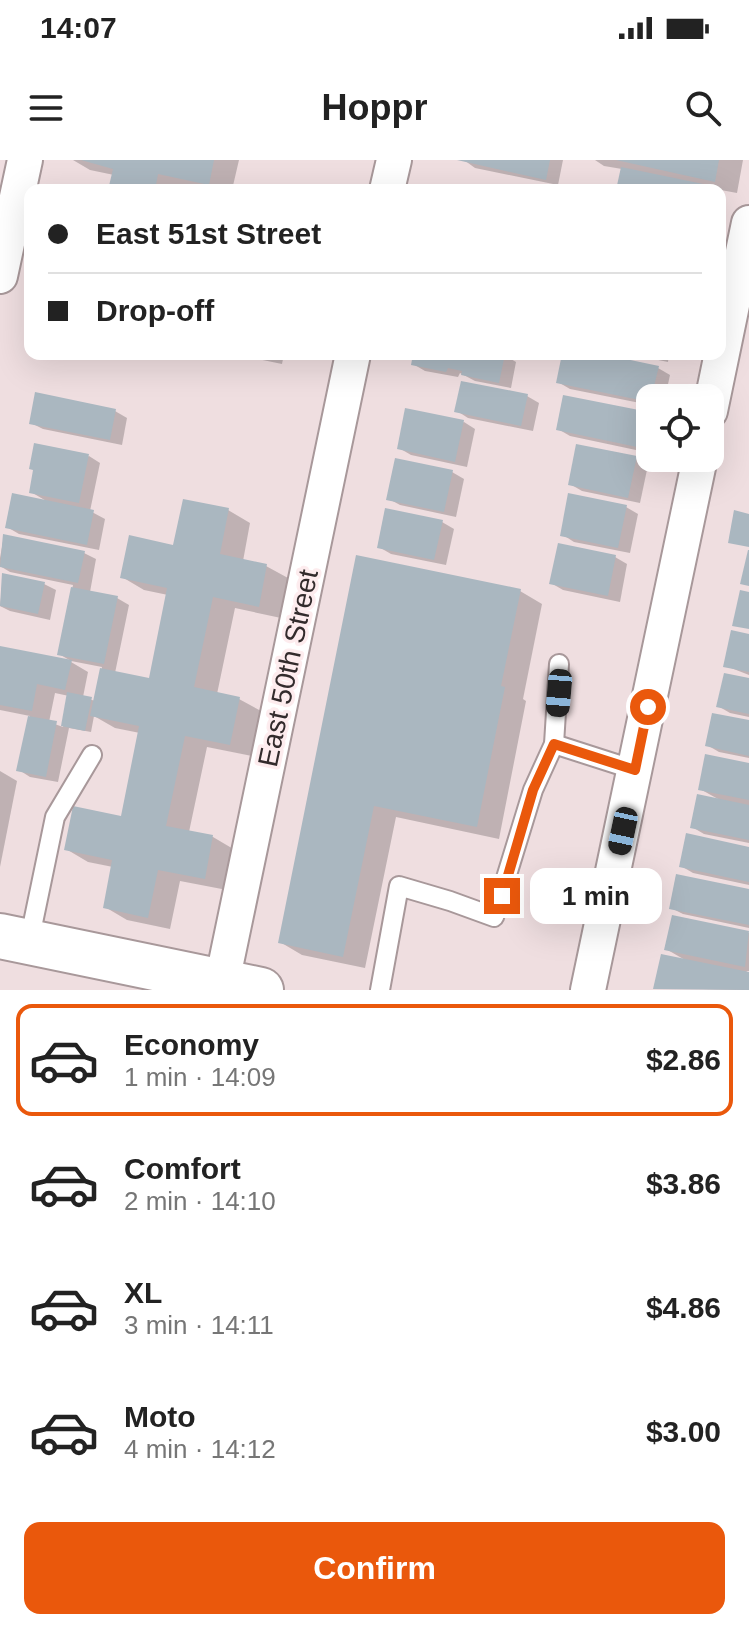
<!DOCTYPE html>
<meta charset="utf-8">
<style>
body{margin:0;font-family:Helvetica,sans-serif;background:#f6f6f6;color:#222;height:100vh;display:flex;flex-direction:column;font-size:30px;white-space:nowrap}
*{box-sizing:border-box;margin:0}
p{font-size:26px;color:#767676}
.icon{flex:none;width:44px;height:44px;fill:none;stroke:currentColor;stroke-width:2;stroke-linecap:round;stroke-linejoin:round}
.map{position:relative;height:830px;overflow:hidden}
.side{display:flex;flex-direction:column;background:#fff;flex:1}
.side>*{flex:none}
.banner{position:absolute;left:24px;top:24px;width:702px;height:176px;border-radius:16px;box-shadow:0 8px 32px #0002;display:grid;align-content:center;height:176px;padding:0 24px;background:#fff}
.tools{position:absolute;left:636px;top:224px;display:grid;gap:16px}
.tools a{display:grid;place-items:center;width:88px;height:88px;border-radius:16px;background:#fff;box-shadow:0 8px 32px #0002;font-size:40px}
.end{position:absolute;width:36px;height:36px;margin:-18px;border:10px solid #ea580c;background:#fff;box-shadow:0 0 0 4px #fff}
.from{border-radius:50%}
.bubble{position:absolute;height:56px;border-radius:16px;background:#fff;box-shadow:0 8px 32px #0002;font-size:26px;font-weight:600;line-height:56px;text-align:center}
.car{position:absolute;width:24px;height:48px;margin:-24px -12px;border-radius:10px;box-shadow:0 0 6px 2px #0007;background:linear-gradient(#222 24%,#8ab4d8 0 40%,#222 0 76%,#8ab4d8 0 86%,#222 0)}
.banner b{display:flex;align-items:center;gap:28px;height:76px;font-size:30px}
.banner b+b{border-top:2px solid #e0e0e0}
.banner i{width:20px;height:20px;background:#222}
ul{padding:14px 0 0;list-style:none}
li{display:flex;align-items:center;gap:24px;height:112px;margin:0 16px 12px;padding:0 8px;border:4px solid transparent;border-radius:16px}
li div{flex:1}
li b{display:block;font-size:30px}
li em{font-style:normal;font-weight:600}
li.selected{border-color:#ea580c}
li>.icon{width:72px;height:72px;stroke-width:1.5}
.button{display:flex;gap:16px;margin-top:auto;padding:16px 24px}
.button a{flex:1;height:92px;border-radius:16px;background:#ea580c;color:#fff;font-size:32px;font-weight:600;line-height:92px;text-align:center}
.status{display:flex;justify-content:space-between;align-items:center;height:56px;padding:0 40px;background:#fff;direction:ltr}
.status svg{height:22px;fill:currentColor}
header{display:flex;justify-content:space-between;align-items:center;height:104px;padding:0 24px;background:#fff;font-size:36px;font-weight:600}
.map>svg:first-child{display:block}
</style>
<div class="status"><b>14:07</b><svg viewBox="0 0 49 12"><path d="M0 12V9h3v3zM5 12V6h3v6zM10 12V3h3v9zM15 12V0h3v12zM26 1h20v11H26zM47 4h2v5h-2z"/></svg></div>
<header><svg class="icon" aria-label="menu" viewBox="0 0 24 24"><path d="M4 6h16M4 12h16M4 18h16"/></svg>Hoppr<svg class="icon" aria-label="search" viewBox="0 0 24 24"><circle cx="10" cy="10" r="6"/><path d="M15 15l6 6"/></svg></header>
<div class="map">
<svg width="749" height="830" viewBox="0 0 749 830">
<rect width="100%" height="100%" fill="#efdee0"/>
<!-- shadow -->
<g fill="#0003" fill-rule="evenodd">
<path d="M73,0H239L232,30H202L180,25L179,30H111L114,15L90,10Z"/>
<path d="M464,0H563L558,25L475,8Z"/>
<path d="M595,0H743L737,33L710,28L713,30H618L622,9L604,6Z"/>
<path d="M233,194H284L282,204Z"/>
<path d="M415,194L504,195L516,202L511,228L475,221L460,213L458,217L425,211L413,204Z"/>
<path d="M564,194H592L658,208L670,215L665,238H650V245L570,229L558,222Z"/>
<path d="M629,194H669L668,202Z"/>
<path d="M527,236L539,243L533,271L468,258L457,251Z"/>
<path d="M115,251L127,258L122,285L43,269L31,263Z"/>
<path d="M648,254L650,293L570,276L558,269Z"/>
<path d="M464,262L475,269L467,307L411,295L399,288Z"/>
<path d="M89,296L100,303L90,351L105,359L99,390L19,374L7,367L48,342L31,332Z"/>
<path d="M636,298L648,305L640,343L582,331L570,324Z"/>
<path d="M452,312L464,319L456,357L400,345L389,339Z"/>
<path d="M626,347L638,354L630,393L574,382L563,375Z"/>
<path d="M228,350L250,363L243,401L266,406L288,418L281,458L235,448L217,534L239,539L261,551L252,596L207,587L189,672L213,677L235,690L227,730L180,721L170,769L127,760L105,747L113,707L88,702L66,689L122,658L140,573L115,568L94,556L91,572L69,568L58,622L30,617L19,610L30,556L0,550V488L71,502L88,512L83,537L95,541L102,507L71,501L59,494L73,425L10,412L0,406V398L4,376L84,393L96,399L90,432L117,438L129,445L115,513L150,520L168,435L144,430L122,417L175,387ZM55,533L69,536L63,567L49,562Z"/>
<path d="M442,362L454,369L446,405L391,394L379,387Z"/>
<path d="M615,397L627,404L620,442L563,430L551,423Z"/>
<path d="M4,415L44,424L56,430L50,460L10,451L0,446Z"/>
<path d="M520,431L542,444L523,539L526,541L499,679L396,657L365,808L302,795L280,782Z"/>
<path d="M749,476V515L726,506Z"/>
<path d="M749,520V557L730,553L718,546Z"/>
<path d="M749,562V598L719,592L707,585Z"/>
<path d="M749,606V683L704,674L692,667L718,639L700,629Z"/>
<path d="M0,611L17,621L0,707Z"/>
<path d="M749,689V725L693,713L681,706Z"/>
<path d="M749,731V768L683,754L671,748Z"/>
<path d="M673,757L749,773V811H746L749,813V830L655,828L685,800L666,789Z"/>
</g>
<!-- building -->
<g fill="#aab7c0">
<path d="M81,0H214L209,25L158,14L155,30H108L113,9Z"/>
<path d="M457,0H550L546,20Z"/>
<path d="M616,0H719L715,22Z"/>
<path d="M621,7L708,25L707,30H616Z"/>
<path d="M413,194H505L499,223L461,215L462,211L448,208L446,212L411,205Z"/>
<path d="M562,194H602L659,206L650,242L556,223Z"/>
<path d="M461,221L528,234L521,266L454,252Z"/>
<path d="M35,232L116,249L110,280L29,264Z"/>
<path d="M563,235L649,252L642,288L556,270Z"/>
<path d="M405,248L464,260L455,302L397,289Z"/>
<path d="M34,283L89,294L79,343L29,333L33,310L29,309Z"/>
<path d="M576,284L637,296L628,338L568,325Z"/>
<path d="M395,298L453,310L444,352L386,340Z"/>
<path d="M12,333L94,350L87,385L5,368Z"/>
<path d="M568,333L627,345L618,388L560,376Z"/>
<path d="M183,339L229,348L220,394L267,404L259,447L213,437L194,527L240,537L230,585L185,576L166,666L213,675L205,719L158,710L148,758L103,748L112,700L64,690L73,646L121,656L139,566L90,556L100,508L149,518L167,428L120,418L129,375L173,385Z"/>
<path d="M385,348L443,360L434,400L377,388Z"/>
<path d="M734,350L749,354V387L728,383Z"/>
<path d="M3,374L85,391L78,423L0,407Z"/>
<path d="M558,383L616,395L608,436L549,424Z"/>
<path d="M748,390H749V426L740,424Z"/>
<path d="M356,395L521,429L501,526L505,527L477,667L374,646L343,797L278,783Z"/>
<path d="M2,413L45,422L38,454L0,446Z"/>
<path d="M71,427L118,436L104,504L57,495Z"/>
<path d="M740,430L749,432V469L732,466Z"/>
<path d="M731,470L749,474V512L723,507Z"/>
<path d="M0,486L72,500L65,530L37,524L32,551L0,545Z"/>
<path d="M724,513L749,518V554L716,547Z"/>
<path d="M67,532L92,537L85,571L61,566Z"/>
<path d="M712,553L749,560V596L705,586Z"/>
<path d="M28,556L57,561L46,617L16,611Z"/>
<path d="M705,594L749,603V640L698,630Z"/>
<path d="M697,634L749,645V680L690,668Z"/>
<path d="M686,673L749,687V722L679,707Z"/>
<path d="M676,714L749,729V765L669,749Z"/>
<path d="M672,755L749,771L745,807L664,790Z"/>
<path d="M661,794L749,812V830L653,829Z"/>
</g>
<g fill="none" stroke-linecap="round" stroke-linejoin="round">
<!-- lane casing -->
<g stroke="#a8989a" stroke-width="22">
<g id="lane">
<path d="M554,584L635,610"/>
<path d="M29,782L55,657L92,595"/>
<path d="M380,830L399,726L450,741L494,757L533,630L554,584L559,504"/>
</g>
</g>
<!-- street casing -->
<g stroke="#a8989a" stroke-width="38">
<g id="street">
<path d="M387,30L394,0"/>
<path d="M0,116L25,0"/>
<path d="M710,251L749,63"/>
<path d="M222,822L353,194"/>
<path d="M588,830L700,298"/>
</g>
</g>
<!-- secondary casing -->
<g stroke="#a8989a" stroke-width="48">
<path id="secondary" d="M0,776L261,830"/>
</g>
<!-- lane -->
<use href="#lane" stroke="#fff" stroke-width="18"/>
<!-- street -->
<use href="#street" stroke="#fff" stroke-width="34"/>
<!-- secondary -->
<use href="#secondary" stroke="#fff" stroke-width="44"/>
</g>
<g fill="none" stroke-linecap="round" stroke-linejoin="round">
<!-- route -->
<path stroke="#ea580c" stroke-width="10" d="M502,736L533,630L554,584L635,610L648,547"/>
</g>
<g text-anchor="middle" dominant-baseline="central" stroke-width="7" stroke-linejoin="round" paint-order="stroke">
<!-- street labels -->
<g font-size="28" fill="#322b2c" stroke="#fdecee">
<text transform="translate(288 508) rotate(-78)">East 50th Street</text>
</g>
</g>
</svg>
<div class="tools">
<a><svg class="icon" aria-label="locate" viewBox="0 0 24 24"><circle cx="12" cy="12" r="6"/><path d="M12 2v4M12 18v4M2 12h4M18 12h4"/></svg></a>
</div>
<i class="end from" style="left:648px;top:547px"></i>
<i class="end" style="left:502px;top:736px"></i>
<div class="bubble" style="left:530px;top:708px;width:132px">1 min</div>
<i class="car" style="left:559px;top:533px;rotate:185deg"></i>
<i class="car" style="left:623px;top:671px;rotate:192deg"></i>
<div class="banner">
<b><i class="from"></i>East 51st Street</b>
<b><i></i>Drop-off</b>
</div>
</div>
<section class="side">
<ul>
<li class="selected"><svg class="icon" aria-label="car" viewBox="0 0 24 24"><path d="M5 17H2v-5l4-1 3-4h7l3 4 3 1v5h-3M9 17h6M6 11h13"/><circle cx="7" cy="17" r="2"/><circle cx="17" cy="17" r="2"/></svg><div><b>Economy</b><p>1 min · 14:09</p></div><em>$2.86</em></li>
<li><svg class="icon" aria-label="car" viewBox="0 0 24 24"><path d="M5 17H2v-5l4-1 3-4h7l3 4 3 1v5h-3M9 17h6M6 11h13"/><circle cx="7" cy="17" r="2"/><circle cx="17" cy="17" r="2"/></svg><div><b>Comfort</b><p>2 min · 14:10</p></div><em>$3.86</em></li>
<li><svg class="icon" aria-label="car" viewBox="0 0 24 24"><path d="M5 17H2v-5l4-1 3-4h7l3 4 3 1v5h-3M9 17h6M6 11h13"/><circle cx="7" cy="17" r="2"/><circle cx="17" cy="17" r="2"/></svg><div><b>XL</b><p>3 min · 14:11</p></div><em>$4.86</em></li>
<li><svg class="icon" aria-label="car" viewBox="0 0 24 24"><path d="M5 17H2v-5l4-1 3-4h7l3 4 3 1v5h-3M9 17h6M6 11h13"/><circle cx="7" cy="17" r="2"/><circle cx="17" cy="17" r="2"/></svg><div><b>Moto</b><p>4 min · 14:12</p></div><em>$3.00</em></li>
</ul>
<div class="button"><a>Confirm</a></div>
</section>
